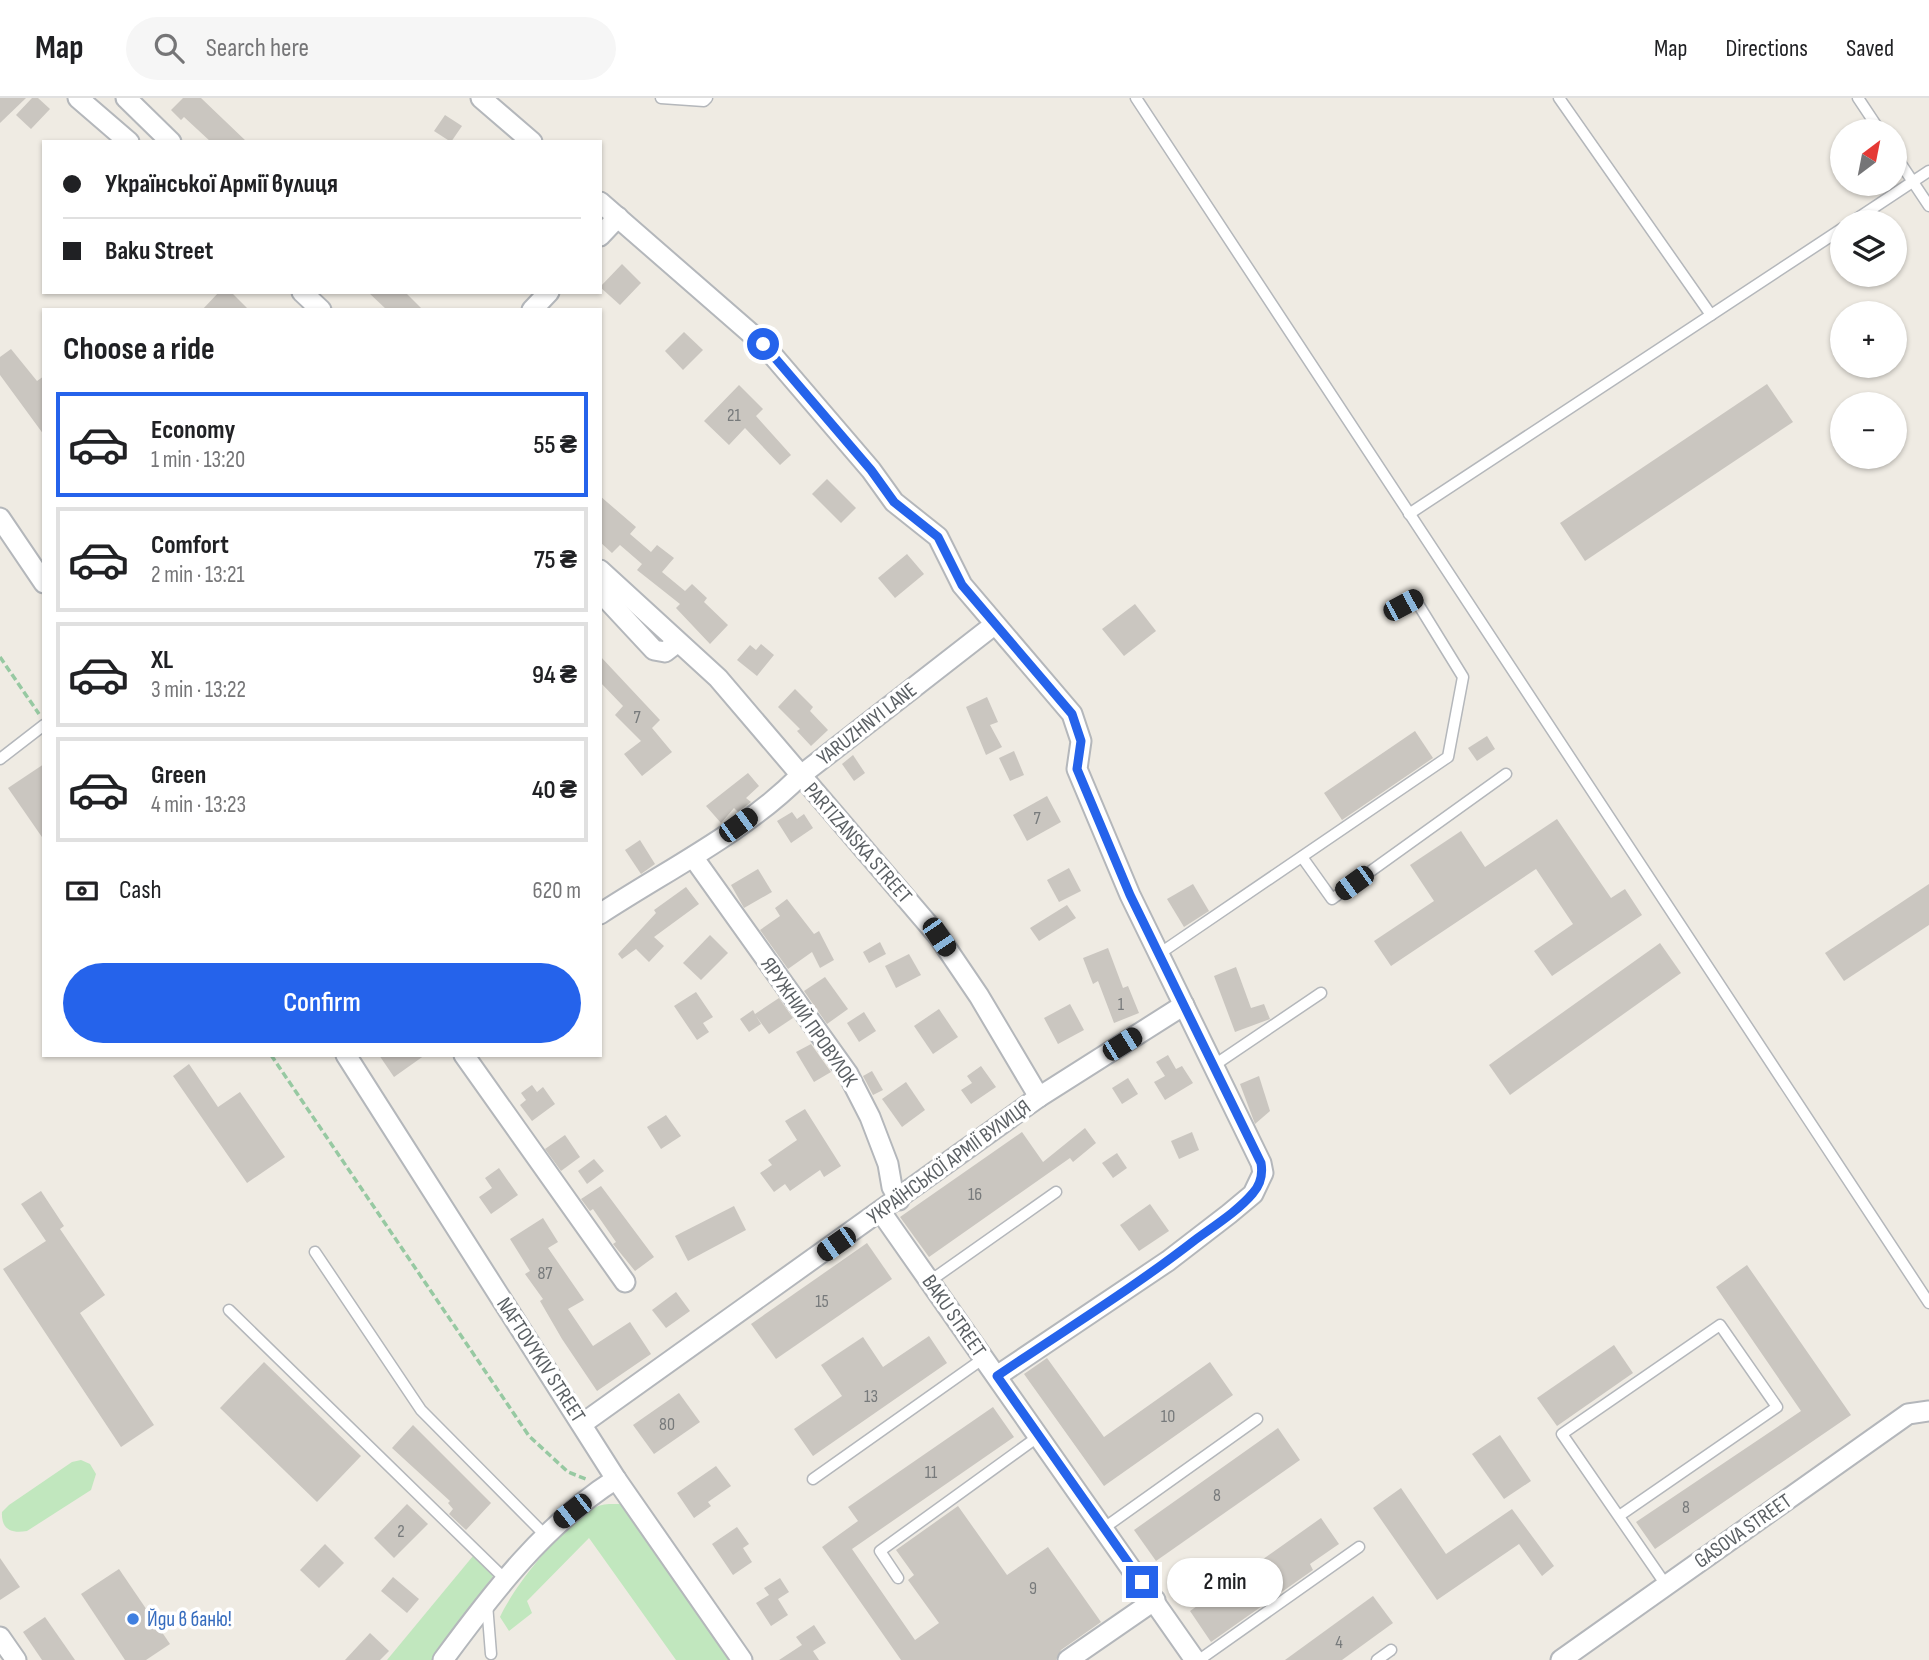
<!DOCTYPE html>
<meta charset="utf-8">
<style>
body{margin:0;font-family:"Sofia Sans Condensed",sans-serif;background:#f6f6f6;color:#202124;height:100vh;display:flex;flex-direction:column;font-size:26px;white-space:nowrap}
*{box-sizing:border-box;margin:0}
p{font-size:23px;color:#757577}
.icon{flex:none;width:38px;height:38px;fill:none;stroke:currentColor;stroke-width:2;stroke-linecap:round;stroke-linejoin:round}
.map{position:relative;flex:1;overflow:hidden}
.sheet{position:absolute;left:42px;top:210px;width:560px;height:749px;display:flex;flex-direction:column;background:#fff;border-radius:0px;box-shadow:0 2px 5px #0004}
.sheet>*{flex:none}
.top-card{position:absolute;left:42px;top:42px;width:560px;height:154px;border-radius:0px;box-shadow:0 2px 5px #0004;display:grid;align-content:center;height:154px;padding:0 21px;background:#fff}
.needle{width:46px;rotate:32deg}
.fabs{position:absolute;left:1830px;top:21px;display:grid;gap:14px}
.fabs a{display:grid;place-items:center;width:77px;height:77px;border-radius:50%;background:#fff;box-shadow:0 2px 5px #0004;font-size:35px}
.end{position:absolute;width:32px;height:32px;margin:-16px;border:9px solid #2563eb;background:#fff;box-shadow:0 0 0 4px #fff}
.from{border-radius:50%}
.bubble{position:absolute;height:49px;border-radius:24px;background:#fff;box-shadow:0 2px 5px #0004;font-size:23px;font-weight:600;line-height:49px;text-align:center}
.car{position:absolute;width:21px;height:42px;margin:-21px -10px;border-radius:9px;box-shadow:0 0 5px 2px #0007;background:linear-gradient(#222 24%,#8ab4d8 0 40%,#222 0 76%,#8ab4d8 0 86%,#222 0)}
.top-card b{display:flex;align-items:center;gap:24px;height:66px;font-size:26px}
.top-card b+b{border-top:2px solid #e0e0e0}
.top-card i{width:18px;height:18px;background:#202124}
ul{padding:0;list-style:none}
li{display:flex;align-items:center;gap:21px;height:105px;margin:0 14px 10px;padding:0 7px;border:4px solid #e0e0e0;border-radius:0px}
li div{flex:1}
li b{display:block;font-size:26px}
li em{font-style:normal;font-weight:600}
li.current{border-color:#2563eb}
li>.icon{width:63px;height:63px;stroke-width:1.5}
h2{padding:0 21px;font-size:32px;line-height:84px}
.pay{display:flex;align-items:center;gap:18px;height:77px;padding:0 21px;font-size:26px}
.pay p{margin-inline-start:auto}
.button{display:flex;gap:14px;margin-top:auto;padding:14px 21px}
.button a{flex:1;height:80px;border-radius:42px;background:#2563eb;color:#fff;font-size:28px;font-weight:600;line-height:80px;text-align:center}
header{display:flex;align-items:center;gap:42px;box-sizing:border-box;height:98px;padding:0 35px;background:#fff;border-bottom:2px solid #e0e0e0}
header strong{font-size:33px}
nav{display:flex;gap:38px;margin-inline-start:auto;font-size:24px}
.search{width:490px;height:63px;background:#f6f6f6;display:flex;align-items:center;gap:18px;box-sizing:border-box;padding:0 24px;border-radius:38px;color:#757577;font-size:26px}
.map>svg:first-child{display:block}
</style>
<header>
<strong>Map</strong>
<div class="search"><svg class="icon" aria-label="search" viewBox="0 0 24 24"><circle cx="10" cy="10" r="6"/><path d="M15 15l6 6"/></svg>Search here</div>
<nav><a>Map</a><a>Directions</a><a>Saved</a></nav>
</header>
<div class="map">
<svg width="1929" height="1562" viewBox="0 0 1929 1562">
<rect width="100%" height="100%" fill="#efebe3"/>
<!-- green -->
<g fill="#c1e7be">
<path d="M81,1362L90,1366L96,1376L91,1392L27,1433C11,1436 1,1431 2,1414L9,1407L72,1364Z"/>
<path d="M623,1406L730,1562H676L589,1440L527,1503L532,1515L509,1533L500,1519C515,1486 564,1426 596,1409C603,1405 615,1406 623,1406Z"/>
<path d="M473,1458L493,1478L432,1562H387Z"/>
</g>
<!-- building -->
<g fill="#cac6c0">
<path d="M0,0H26L0,25Z"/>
<path d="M32,0H38L50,11L31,31L16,17Z"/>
<path d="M183,0H201L247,44H211L184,19L181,22L171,12Z"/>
<path d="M445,17L462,28L451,44L434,33Z"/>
<path d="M622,166L641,185L620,207L600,189Z"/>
<path d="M219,194H231L249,212H202Z"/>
<path d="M368,194H405L423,212H387Z"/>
<path d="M684,234L703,252L683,272L665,253Z"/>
<path d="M11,251L37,283L44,278V337L0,277V259Z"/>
<path d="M1767,286L1793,324L1585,463L1560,425Z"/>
<path d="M739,287L763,311L756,318L791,357L780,367L745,330L729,347L704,323Z"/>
<path d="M827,381L856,410L841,425L812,396Z"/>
<path d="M600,398L636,429L630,436L651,454L657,447L674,460L662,474L685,493L692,486L707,500L704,504L728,527L710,546L676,510L680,506L637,472L642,466L620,447L612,455L600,444Z"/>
<path d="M907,456L924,476L895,500L878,480Z"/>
<path d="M1135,506L1156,533L1124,558L1102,531Z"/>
<path d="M761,546L774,557L757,578L737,562L750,547L756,552Z"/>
<path d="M600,558L660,622L652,630L672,654L642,678L624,656L641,643L615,617L623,608L600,584Z"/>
<path d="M795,591L813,609L810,613L828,632L811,648L797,633L800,631L778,609Z"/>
<path d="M987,599L998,624L990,627L1002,649L986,657L966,609Z"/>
<path d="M1415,633L1433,660L1342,722L1324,695Z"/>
<path d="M1487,638L1495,651L1477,663L1468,650Z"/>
<path d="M1014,653L1024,677L1010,683L999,660Z"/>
<path d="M853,657L865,675L854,683L842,666Z"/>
<path d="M44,666V742L8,690Z"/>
<path d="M748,675L759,688L746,700L751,704L738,714L734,710L721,725L706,708Z"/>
<path d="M1047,698L1061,724L1027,743L1013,717Z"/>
<path d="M792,714L797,721L804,716L813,730L791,745L777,723Z"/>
<path d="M1557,721L1611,800L1625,791L1642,817L1552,878L1534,853L1573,826L1536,771L1391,868L1374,843L1434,803L1410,767L1461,733L1485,769Z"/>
<path d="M640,742L655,766L641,776L625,752Z"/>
<path d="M1069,770L1081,793L1059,804L1047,782Z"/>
<path d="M758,771L772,794L744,810L731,787Z"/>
<path d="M1193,786L1209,813L1184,829L1167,801Z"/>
<path d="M1929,786V827L1844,883L1825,855Z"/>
<path d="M686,789L699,806L654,839L664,848L649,864L636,851L622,861L618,856L656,815L654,812Z"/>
<path d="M787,801L814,836L819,833L834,862L820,870L812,854L788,871L760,832L780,818L775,810Z"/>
<path d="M1067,807L1076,820L1039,843L1030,830Z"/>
<path d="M710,837L728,855L701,882L683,865Z"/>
<path d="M880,844L886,856L869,865L863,854Z"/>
<path d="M1660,845L1681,875L1510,997L1489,967Z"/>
<path d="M1108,850L1123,890L1128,888L1139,915L1114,925L1098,883L1093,886L1083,860Z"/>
<path d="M909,856L921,877L896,890L885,868Z"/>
<path d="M1236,869L1251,910L1264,906L1270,921L1235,934L1214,878Z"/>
<path d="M825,879L848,911L827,926L804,893Z"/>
<path d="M696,894L713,919L703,925L709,934L697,942L674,908Z"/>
<path d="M779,900L793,920L769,936L756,918L761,926L749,934L740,921L753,912L755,916Z"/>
<path d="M1070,906L1084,932L1058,946L1044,920Z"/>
<path d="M939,911L958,939L933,956L914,928Z"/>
<path d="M864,914L876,933L859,944L847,925Z"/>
<path d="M811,946L831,974L814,984L796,954Z"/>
<path d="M379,957H425L394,979Z"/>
<path d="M1168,957L1176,971L1182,968L1193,985L1165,1002L1154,984L1165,978L1156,964Z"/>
<path d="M189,966L218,1009L240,994L285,1059L247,1085L173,978Z"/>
<path d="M981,968L996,989L971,1006L961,992L972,985L967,978Z"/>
<path d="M872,973L883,992L873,997L863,978Z"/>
<path d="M1259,978L1270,1013L1255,1026L1240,986Z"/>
<path d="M1128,980L1138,996L1122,1006L1112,990Z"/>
<path d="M906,984L925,1012L902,1029L882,1001Z"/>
<path d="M532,987L537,994L543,989L555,1006L532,1023L520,1007L526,1002L521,995Z"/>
<path d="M805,1011L841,1068L824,1079L820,1072L790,1093L785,1086L774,1094L760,1075L772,1067L768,1062L797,1042L785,1023Z"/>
<path d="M666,1017L681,1038L661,1051L647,1029Z"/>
<path d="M1085,1030L1096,1045L1073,1064L1070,1060L929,1159L900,1119L1022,1034L1043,1064Z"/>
<path d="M1192,1034L1199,1052L1179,1061L1171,1043Z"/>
<path d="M565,1037L580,1059L561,1073L545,1051Z"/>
<path d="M1117,1055L1127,1070L1113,1080L1102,1065Z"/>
<path d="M594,1061L604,1073L587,1086L578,1073Z"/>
<path d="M499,1070L518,1097L491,1116L479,1099L492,1090L485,1080Z"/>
<path d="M601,1088L654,1159L635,1173L613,1146L616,1144L593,1111L590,1113L581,1101Z"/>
<path d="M41,1093L64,1128L60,1131L105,1197L80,1215L154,1327L121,1349L3,1171L46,1143L21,1106Z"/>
<path d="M1150,1106L1169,1133L1139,1153L1120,1127Z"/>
<path d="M734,1108L746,1132L688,1163L675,1138Z"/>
<path d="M543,1120L558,1144L548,1150L584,1202L568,1211L593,1248L630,1224L651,1256L597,1293L562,1241L540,1203L543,1201L525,1176L530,1173L510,1141Z"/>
<path d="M867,1145L892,1181L776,1261L751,1226Z"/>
<path d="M1747,1167L1851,1317L1655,1451L1636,1424L1801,1313L1716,1189Z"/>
<path d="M676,1194L690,1213L666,1230L652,1212Z"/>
<path d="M929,1238L947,1265L813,1358L794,1331L842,1298L821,1267L863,1239L883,1269Z"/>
<path d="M1614,1247L1633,1275L1557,1328L1537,1300Z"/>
<path d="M1047,1260L1104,1339L1210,1264L1233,1297L1104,1388L1024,1276Z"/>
<path d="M264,1264L361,1358L317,1404L220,1310Z"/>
<path d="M679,1295L700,1324L654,1356L633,1327Z"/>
<path d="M993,1309L1014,1339L852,1451L915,1542L939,1525L908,1482L914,1477L896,1452L958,1408L1007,1477L1048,1449L1101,1524L1061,1552L1056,1562H901L822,1449L858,1423L848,1409Z"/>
<path d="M413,1327L491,1405L466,1432L449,1416L453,1411L448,1405L450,1403L392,1350Z"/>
<path d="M1278,1330L1300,1362L1156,1463L1134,1432Z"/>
<path d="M1500,1337L1531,1383L1504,1401L1472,1356Z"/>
<path d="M716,1368L731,1388L708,1404L711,1408L694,1420L677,1395Z"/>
<path d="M1401,1390L1446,1456L1512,1411L1554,1468L1542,1478L1519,1446L1437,1502L1373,1410Z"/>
<path d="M407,1406L428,1426L394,1460L374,1440Z"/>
<path d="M1321,1420L1339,1446L1310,1466L1313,1472L1211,1544L1190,1513Z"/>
<path d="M737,1429L749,1446L743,1450L752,1464L733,1477L712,1446Z"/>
<path d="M325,1446L344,1465L319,1490L300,1472Z"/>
<path d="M0,1460L20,1489L0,1502Z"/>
<path d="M119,1471L170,1546L146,1562H125L81,1496Z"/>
<path d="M393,1479L419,1501L407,1515L381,1493Z"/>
<path d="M780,1480L789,1494L778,1501L788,1517L771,1528L756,1505L769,1497L764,1490Z"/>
<path d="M1373,1498L1393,1525L1342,1562H1285Z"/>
<path d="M45,1519L75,1562H42L23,1534Z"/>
<path d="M814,1527L826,1545L813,1553L819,1562H779L802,1547L796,1539Z"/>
<path d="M370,1535L389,1553L380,1562H345Z"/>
</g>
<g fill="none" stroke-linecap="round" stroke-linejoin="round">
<!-- lane casing -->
<g stroke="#b4b7bb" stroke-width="13">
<g id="lane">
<path d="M661,0L704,3L707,0"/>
<path d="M1136,0L1929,1205"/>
<path d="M1559,0L1711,217"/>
<path d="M1858,0L1880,33"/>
<path d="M1895,57L1929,108"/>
<path d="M1852,124L1929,73"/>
<path d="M1409,416L1843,130"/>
<path d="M0,661L44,627"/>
<path d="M1302,759L1332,801L1506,676"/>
<path d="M1159,856L1448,659L1463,579L1415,501L1390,514"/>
<path d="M1213,968L1321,895"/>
<path d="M315,1154L421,1312L545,1437"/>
<path d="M930,1183L1056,1094"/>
<path d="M229,1212L506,1482"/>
<path d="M813,1381L984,1260"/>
<path d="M1619,1418L1777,1309L1720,1227L1562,1336L1666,1487"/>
<path d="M1104,1430L1257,1321"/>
<path d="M898,1480L880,1453L1039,1338"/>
<path d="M487,1506L491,1556"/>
<path d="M1199,1562L1359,1449"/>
<path d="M1377,1562L1391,1552"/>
</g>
</g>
<!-- street casing -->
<g stroke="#b4b7bb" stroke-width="23">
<g id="street">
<path d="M78,0L129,44"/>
<path d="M126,0L171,44"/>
<path d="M481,0L532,44"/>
<path d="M600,104L763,246L871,372L894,404L938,439L962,487L1072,616L1081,643L1077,671L1130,797L1261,1065L1263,1075L1253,1096L1229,1116L1168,1163L997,1278"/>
<path d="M600,138L618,119"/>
<path d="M302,194L321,212"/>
<path d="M532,212L549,194"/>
<path d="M0,420L44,485"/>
<path d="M600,472L718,580L939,839L979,898L1039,999"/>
<path d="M600,494L654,552L665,554L678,544"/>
<path d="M693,759L848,976L870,1019L888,1066L892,1089L899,1102"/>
<path d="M600,816C667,772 743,735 800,678L994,527"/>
<path d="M346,957L616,1381L742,1562"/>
<path d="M464,957L625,1184"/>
<path d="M881,1114L1195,1562"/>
<path d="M582,1326L1039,999L1184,907"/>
<path d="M0,1539L16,1562"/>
<path d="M443,1562C493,1494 545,1426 616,1381"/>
<path d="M1068,1562L1155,1502"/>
<path d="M1561,1562L1908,1316L1929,1313"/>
</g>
</g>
<!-- path -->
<g stroke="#97c9a2" stroke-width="3.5" stroke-dasharray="7 3.5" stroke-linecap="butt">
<path d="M0,559L39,616"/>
<path d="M271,957L529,1338L568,1374L586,1381"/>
</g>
<!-- lane -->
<use href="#lane" stroke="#fff" stroke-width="10"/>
<!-- street -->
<use href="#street" stroke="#fff" stroke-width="19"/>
</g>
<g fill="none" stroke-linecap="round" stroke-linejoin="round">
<!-- route -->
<path stroke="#2563eb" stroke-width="9" d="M763,246L871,372L894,404L938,439L962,487L1072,616L1081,643L1077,671L1130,797L1261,1065C1263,1077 1261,1086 1253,1095C1238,1113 1214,1128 1195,1142C1132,1191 1063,1233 997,1278L1142,1484"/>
</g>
<!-- markers -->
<circle fill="#3f7fe0" stroke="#fff" stroke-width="2.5" cx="133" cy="1521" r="7"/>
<g text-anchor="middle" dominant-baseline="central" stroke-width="7" stroke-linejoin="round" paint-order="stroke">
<!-- number labels -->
<g font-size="18" fill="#777a7b">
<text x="734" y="317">21</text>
<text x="637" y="619">7</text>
<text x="1037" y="720">7</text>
<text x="1121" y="906">1</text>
<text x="975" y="1096">16</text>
<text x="545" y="1175">87</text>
<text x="822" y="1203">15</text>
<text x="871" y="1298">13</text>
<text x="1168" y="1318">10</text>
<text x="667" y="1326">80</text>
<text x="931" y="1374">11</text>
<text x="1217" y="1397">8</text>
<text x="1686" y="1409">8</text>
<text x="401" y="1433">2</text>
<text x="1033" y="1490">9</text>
<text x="1339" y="1544">4</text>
</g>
<!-- street labels -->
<g font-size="21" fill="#5b6064" stroke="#fff">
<text transform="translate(867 626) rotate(-38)">YARUZHNYI LANE</text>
<text transform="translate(858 745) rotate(49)">PARTIZANSKA STREET</text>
<text transform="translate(809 924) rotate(55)">ЯРУЖНИЙ ПРОВУЛОК</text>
<text transform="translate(949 1064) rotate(-36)">УКРАЇНСЬКОЇ АРМІЇ ВУЛИЦЯ</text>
<text transform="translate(954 1218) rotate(55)">BAKU STREET</text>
<text transform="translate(541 1262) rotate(57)">NAFTOVYKIV STREET</text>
<text transform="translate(1743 1433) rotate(-35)">GASOVA STREET</text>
</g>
<!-- shop labels -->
<g font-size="21" fill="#366cbe" stroke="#fff" text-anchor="start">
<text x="147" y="1521">Йди в баню!</text>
</g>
</g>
</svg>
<div class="fabs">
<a><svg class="needle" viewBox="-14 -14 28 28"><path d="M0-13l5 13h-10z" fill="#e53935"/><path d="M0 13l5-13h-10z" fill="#757577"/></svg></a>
<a><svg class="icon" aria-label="layers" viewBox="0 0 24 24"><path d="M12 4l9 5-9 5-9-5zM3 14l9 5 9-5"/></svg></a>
<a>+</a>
<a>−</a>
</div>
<i class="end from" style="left:763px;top:246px"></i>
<i class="end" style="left:1142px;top:1484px"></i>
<div class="bubble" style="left:1167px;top:1460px;width:116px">2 min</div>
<i class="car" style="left:1403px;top:507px;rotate:62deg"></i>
<i class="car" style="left:738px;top:727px;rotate:54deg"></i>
<i class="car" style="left:1354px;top:785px;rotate:234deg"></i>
<i class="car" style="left:939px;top:839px;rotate:146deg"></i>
<i class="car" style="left:1122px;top:946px;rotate:58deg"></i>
<i class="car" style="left:836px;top:1146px;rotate:235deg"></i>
<i class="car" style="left:572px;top:1413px;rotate:232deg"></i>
<div class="top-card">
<b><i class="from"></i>Української Армії вулиця</b>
<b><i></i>Baku Street</b>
</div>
<section class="sheet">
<h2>Choose a ride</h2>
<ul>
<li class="current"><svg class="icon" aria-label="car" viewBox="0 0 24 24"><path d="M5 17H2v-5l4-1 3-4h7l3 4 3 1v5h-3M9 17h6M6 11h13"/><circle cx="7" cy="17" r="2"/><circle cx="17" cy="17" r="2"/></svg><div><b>Economy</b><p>1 min · 13:20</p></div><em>55 ₴</em></li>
<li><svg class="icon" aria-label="car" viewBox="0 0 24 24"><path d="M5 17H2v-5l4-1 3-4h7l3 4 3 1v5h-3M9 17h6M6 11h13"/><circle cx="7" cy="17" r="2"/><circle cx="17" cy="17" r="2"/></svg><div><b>Comfort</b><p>2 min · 13:21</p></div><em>75 ₴</em></li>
<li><svg class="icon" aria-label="car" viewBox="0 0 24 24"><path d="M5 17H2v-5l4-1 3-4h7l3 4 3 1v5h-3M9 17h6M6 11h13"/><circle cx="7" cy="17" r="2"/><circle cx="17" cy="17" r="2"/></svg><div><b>XL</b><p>3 min · 13:22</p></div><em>94 ₴</em></li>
<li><svg class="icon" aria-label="car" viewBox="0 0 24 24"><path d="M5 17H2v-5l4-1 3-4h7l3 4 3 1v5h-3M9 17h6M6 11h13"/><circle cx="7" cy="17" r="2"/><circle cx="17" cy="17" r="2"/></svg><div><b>Green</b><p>4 min · 13:23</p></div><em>40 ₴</em></li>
</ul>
<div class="pay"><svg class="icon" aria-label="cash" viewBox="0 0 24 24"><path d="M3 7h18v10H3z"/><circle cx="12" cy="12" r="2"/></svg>Cash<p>620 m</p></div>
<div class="button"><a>Confirm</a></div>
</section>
</div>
